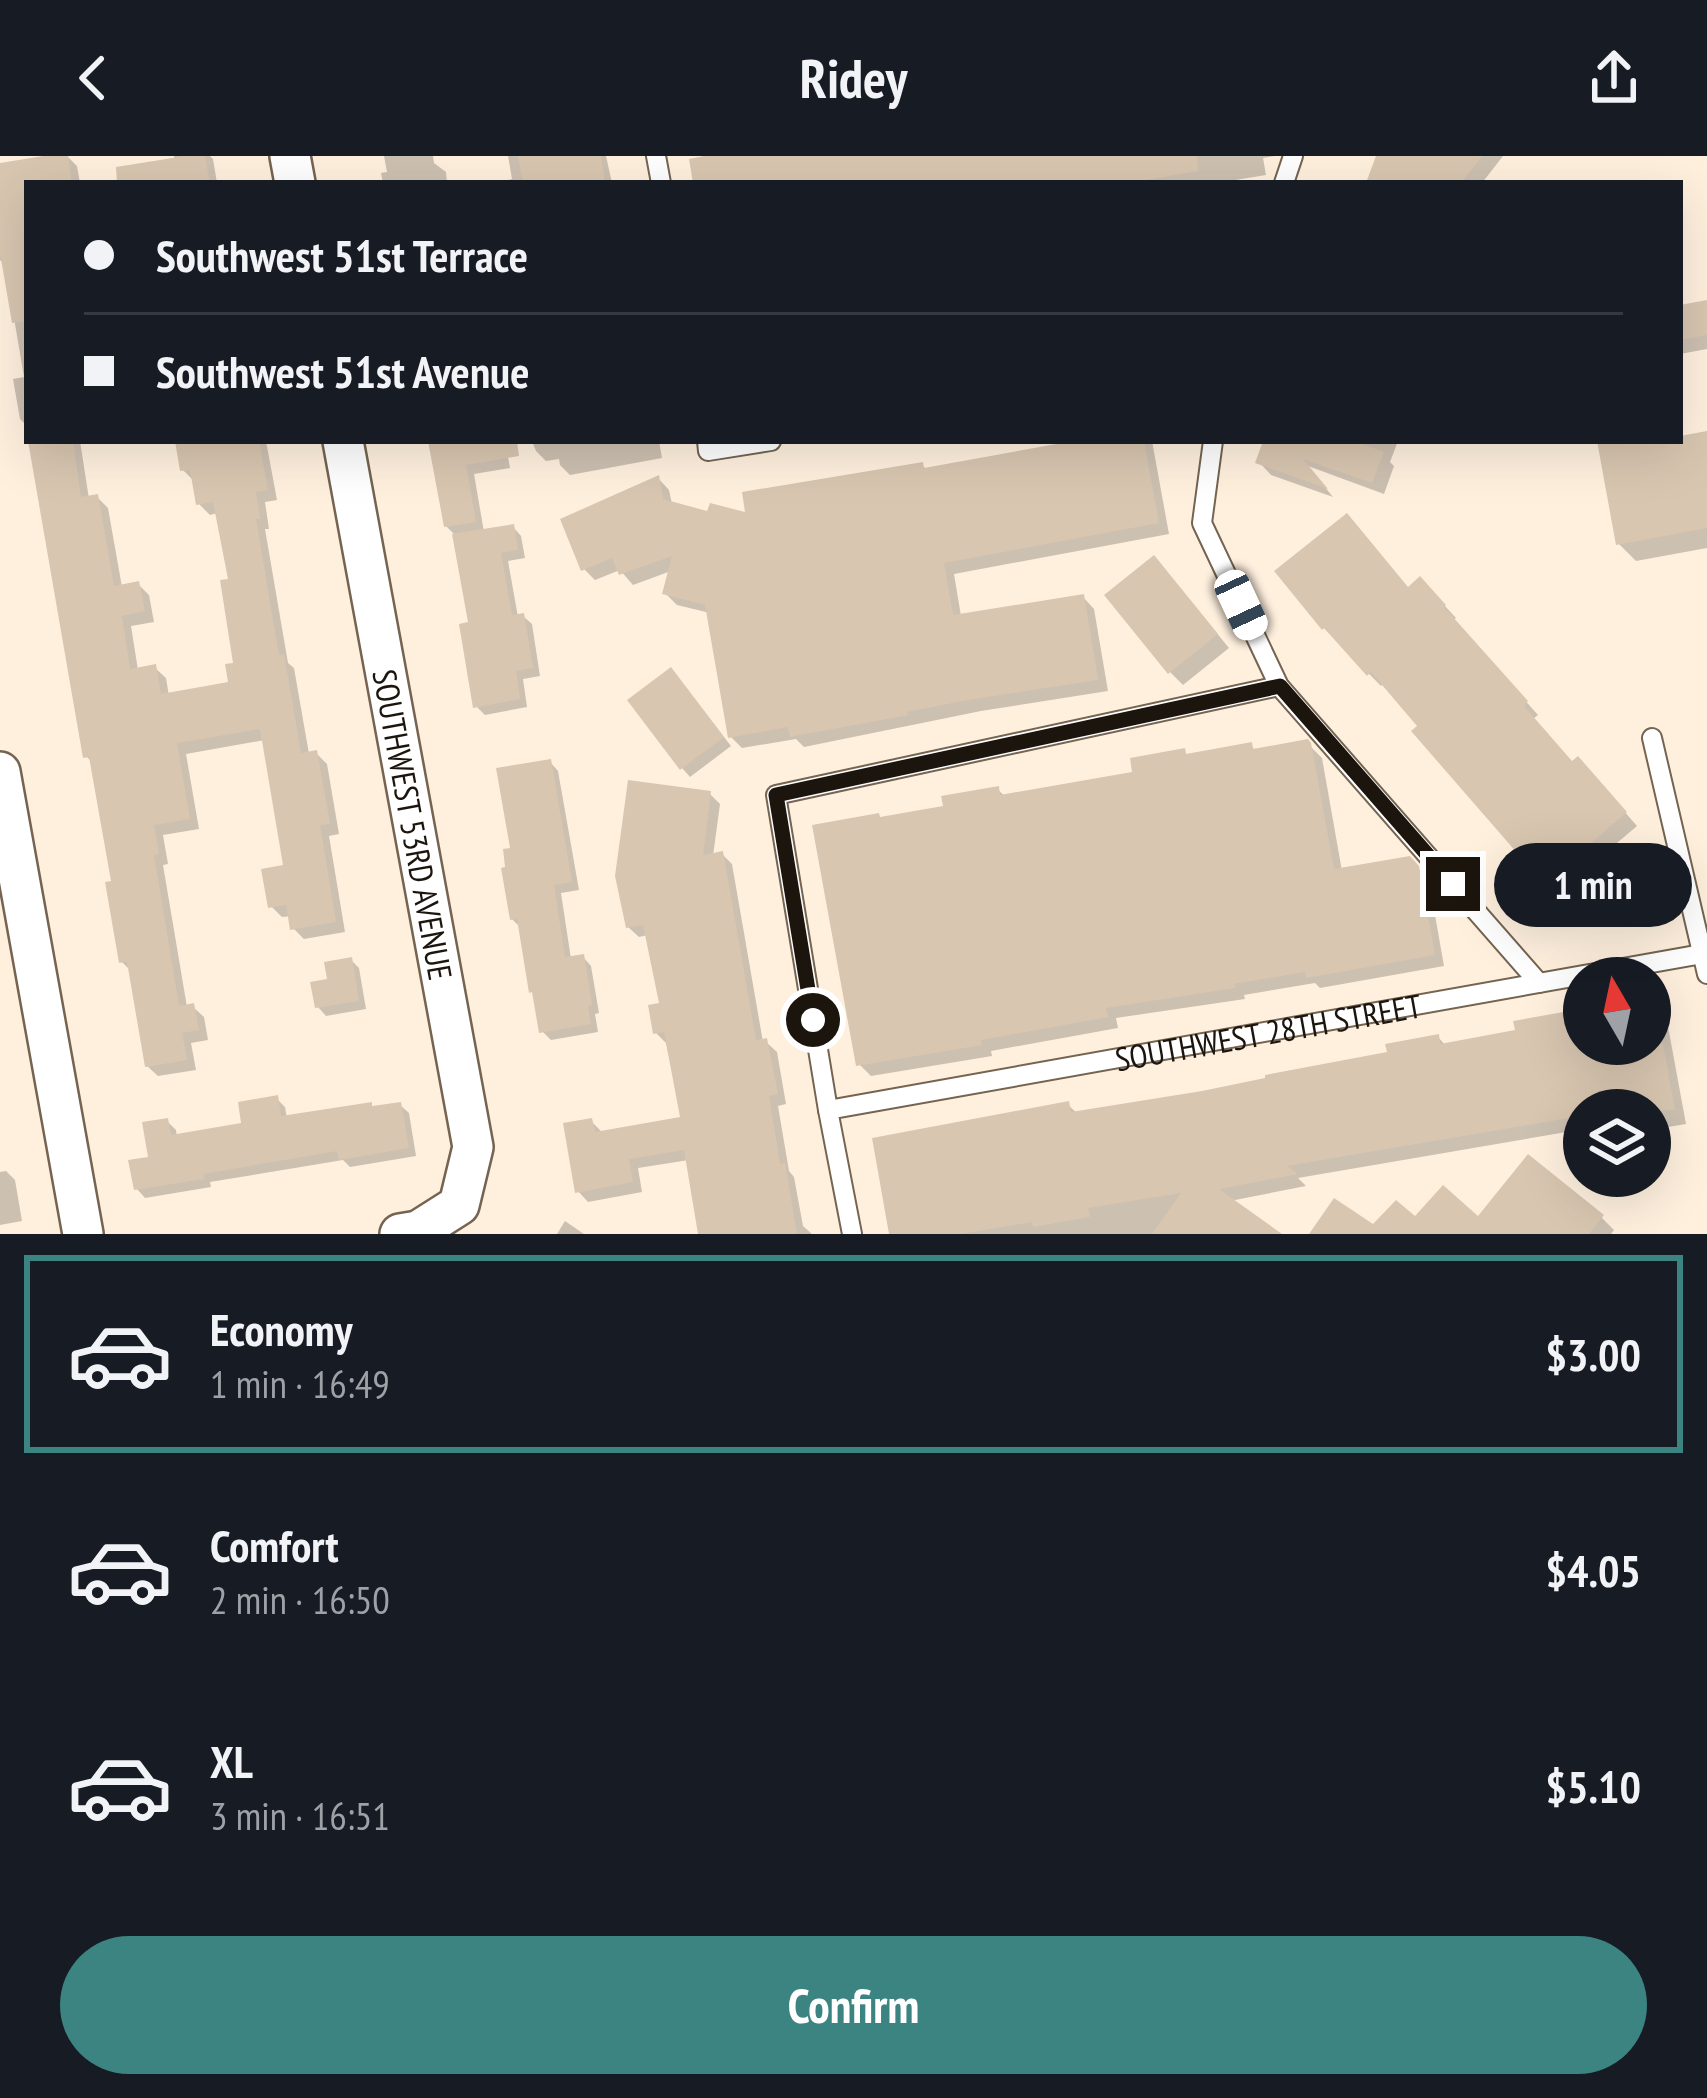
<!DOCTYPE html>
<meta charset="utf-8">
<style>
body{margin:0;font-family:"PT Sans Narrow",sans-serif;background:#20242c;color:#f1f3f6;height:100vh;display:flex;flex-direction:column;font-size:45px;white-space:nowrap}
*{box-sizing:border-box;margin:0}
p{font-size:39px;color:#9ea1a6}
.icon{flex:none;width:66px;height:66px;fill:none;stroke:currentColor;stroke-width:2;stroke-linecap:round;stroke-linejoin:round}
.map{position:relative;height:1078px;overflow:hidden}
.side{display:flex;flex-direction:column;background:#171b24;flex:1}
.side>*{flex:none}
.banner{position:absolute;left:24px;top:24px;width:1659px;height:264px;border-radius:0px;box-shadow:0 12px 48px #0002;display:grid;align-content:center;height:264px;padding:0 60px;background:#171b24}
.needle{width:78px;rotate:351deg}
.fabs{position:absolute;left:1563px;top:801px;display:grid;gap:24px}
.fabs a{display:grid;place-items:center;width:108px;height:108px;border-radius:50%;background:#171b24;box-shadow:0 12px 48px #0002;font-size:60px}
.end{position:absolute;width:54px;height:54px;margin:-27px;border:15px solid #1b150d;background:#fff;box-shadow:0 0 0 6px #fff}
.from{border-radius:50%}
.bubble{position:absolute;height:84px;border-radius:42px;background:#171b24;box-shadow:0 12px 48px #0002;font-size:39px;font-weight:700;line-height:84px;text-align:center}
.car{position:absolute;width:36px;height:72px;margin:-36px -18px;border-radius:15px;box-shadow:0 0 9px 3px #0007;background:linear-gradient(#fff 24%,#345 0 40%,#fff 0 76%,#345 0 86%,#fff 0)}
.banner b{display:flex;align-items:center;gap:42px;height:114px;font-size:45px}
.banner b+b{border-top:3px solid #363941}
.banner i{width:30px;height:30px;background:#f1f3f6}
ul{padding:21px 0 0;list-style:none}
li{display:flex;align-items:center;gap:36px;height:198px;margin:0 24px 18px;padding:0 36px;border:6px solid transparent;border-radius:0px}
li div{flex:1}
li b{display:block;font-size:45px}
li em{font-style:normal;font-weight:700}
li.on{border-color:#3c8482}
li>.icon{width:108px;height:108px;stroke-width:1.5}
.button{display:flex;gap:24px;margin-top:auto;padding:24px 60px}
.button a{flex:1;height:138px;border-radius:72px;background:#3c8482;color:#fff;font-size:48px;font-weight:700;line-height:138px;text-align:center}
header{display:flex;justify-content:space-between;align-items:center;height:156px;padding:0 60px;background:#171b24;font-size:54px;font-weight:700}
.map>svg:first-child{display:block}
</style>
<header><svg class="icon" aria-label="back" viewBox="0 0 24 24"><path d="M15 5l-7 7 7 7"/></svg>Ridey<svg class="icon" aria-label="share" viewBox="0 0 24 24"><path d="M12 15V3M7 8l5-5 5 5M5 13v7h14v-7"/></svg></header>
<div class="map">
<svg width="1707" height="1078" viewBox="0 0 1707 1078">
<rect width="100%" height="100%" fill="#fff0de"/>
<!-- shadow -->
<g fill="#0003">
<path d="M60,0H67L77,10L80,27H27V270L20,263L13,223L24,221L5,109L0,104V10Z"/>
<path d="M174,0H210L213,3L217,27H143L175,5Z"/>
<path d="M384,0H433L434,7L446,16L447,27H383L381,17L387,16Z"/>
<path d="M508,0H606L612,27H505L504,25L512,23Z"/>
<path d="M722,0H1275L1263,2L1266,19L1217,27H696Z"/>
<path d="M1379,0H1503L1482,27H1369Z"/>
<path d="M1707,147V193L1680,198V152Z"/>
<path d="M1707,279V392L1636,405L1618,387L1600,285H1680Z"/>
<path d="M31,285H80L89,343L97,341L108,352L122,431L138,428L149,439L154,466L131,470L138,514L155,512L166,522L169,540L232,528L237,509L231,425L218,357L210,359L199,348L195,326L183,314L177,285H266L277,344L265,346L269,373H265L288,507L294,512L309,598L316,597L327,608L339,678L329,680L345,776L304,783L293,772L291,760L282,761L271,750L287,711L265,584L186,598L199,673L163,679L168,708L163,709L187,851H193L204,861L208,884L191,887L196,914L158,920L147,910L132,816L122,806L115,727L93,607L86,600Z"/>
<path d="M430,285H505L510,312L474,318L484,376L513,371L521,380L525,402L508,405L518,461L523,460L532,468L540,520L523,523L527,551L485,559L476,550L471,469L455,379L446,370Z"/>
<path d="M532,285H659L662,302L570,319L560,309L559,303L546,305L536,295Z"/>
<path d="M1067,285H1152L1169,378L954,418L961,460L1083,441L1094,453L1108,535L981,555L804,591L796,583L742,592L731,581L710,457L677,449L665,437L671,415L633,429L620,414L595,424L584,413L658,322L669,334L672,348L709,359L749,360L922,309L928,315L1068,289Z"/>
<path d="M1267,285H1398L1390,306L1394,310L1384,338L1308,310L1333,341L1271,319L1259,306Z"/>
<path d="M1167,416L1229,492L1183,529L1170,516Z"/>
<path d="M1278,416L1432,436L1456,462L1453,464L1538,559L1533,563L1573,608L1590,616L1637,670L1558,737L1421,570L1384,527L1381,530L1324,472Z"/>
<path d="M679,523L731,590L690,621L682,612Z"/>
<path d="M1307,587L1322,602L1342,715L1408,703L1429,725L1444,810L1320,832L1315,827L1244,839L1245,843L1116,862L1118,872L991,895L992,900L871,920L859,908L881,664L947,653L998,634L1006,641L1136,619L1184,596L1189,601L1251,590L1257,596Z"/>
<path d="M550,606L558,615L579,734L561,737L571,803L583,801L591,810L599,857L595,858L598,876L551,884L542,875L521,772L512,763L513,694Z"/>
<path d="M710,638L720,648L713,700L722,698L732,708L763,886H766L777,896L786,948L778,950L789,1015L794,1021L803,1070L812,1078H702L689,1004L638,1012L642,1036L588,1046L578,1035L591,965L603,977L683,964L666,887L656,877L662,850L648,779L639,781L628,771Z"/>
<path d="M351,804L359,812L366,853L326,860L318,851L331,826Z"/>
<path d="M1655,852L1667,865L1686,968L1650,974V954H1584V973L1298,1022L1306,1030L1230,1045L1276,1078H892L876,984L1068,949L1078,958L1135,950L1390,899L1438,881L1446,890L1519,877L1568,858L1576,866L1584,865V888H1650V853Z"/>
<path d="M276,942L285,951L287,962L400,949L409,957L416,1000L350,1011L343,1004L210,1026L211,1031L145,1042L137,1033L167,965L176,974L177,981L245,970Z"/>
<path d="M1528,1003L1602,1062L1614,1074L1611,1078H1313L1335,1046L1373,1072L1415,1064H1479Z"/>
<path d="M6,1015L15,1024L22,1065L0,1069V1016Z"/>
<path d="M565,1065L584,1078H557Z"/>
</g>
<!-- building -->
<g fill="#d8c6b0">
<path d="M43,0H68L72,27H27V165L12,167L0,97V7Z"/>
<path d="M205,0L210,27H117L116,11L185,0Z"/>
<path d="M518,0H601L605,27H523Z"/>
<path d="M704,0H1197L1198,15L1129,27H693L689,3Z"/>
<path d="M1376,0H1482L1461,27H1366Z"/>
<path d="M1707,144V179L1680,184V149Z"/>
<path d="M1707,275V372L1616,389L1597,285H1680V280Z"/>
<path d="M28,285H73L81,341L98,338L114,430L139,425L145,455L122,460L130,513L156,508L161,538L228,526L225,508L233,507L220,424L228,423L213,346L196,349L190,314L180,315L175,285H259L268,334L256,336L260,363H256L279,499L284,498L301,597L317,594L330,668L320,669L336,766L290,774L286,749L268,752L261,713L283,709L260,573L177,587L190,663L154,669L159,698L154,699L179,850L194,847L199,874L182,877L187,904L145,911L127,806L119,807L105,726L111,725L89,601L83,602Z"/>
<path d="M428,285H517L519,300L466,309L476,366L444,371Z"/>
<path d="M1073,285H1144L1159,367L944,407L953,459L1084,438L1098,524L968,544L907,556L908,559L790,581L788,571L728,582L705,449L662,438L672,400L619,419L612,402L581,415L560,363L659,319L663,343L707,355L710,347L745,356L742,336L923,306L924,312Z"/>
<path d="M1263,285H1354L1384,296L1372,327L1303,303L1328,333L1255,307Z"/>
<path d="M1347,357L1408,431L1420,420L1446,449L1444,451L1528,545L1524,550L1572,605L1578,600L1627,656L1544,728L1411,575L1417,570L1371,516L1367,520L1324,472L1322,474L1274,415Z"/>
<path d="M514,368L518,394L501,397L512,459L524,457L533,512L516,515L520,543L473,552L459,468L468,466L452,378Z"/>
<path d="M1154,399L1218,478L1168,518L1104,439Z"/>
<path d="M671,511L724,581L680,614L627,544Z"/>
<path d="M1308,583L1311,587L1334,713L1410,700L1419,710L1435,799L1306,822L1305,816L1234,828L1235,832L1106,852L1108,861L981,884L982,889L856,910L812,669L879,657L880,661L943,650L941,640L999,630L1000,639L1132,616L1130,602L1185,592L1186,598L1252,586L1253,593Z"/>
<path d="M551,603L572,726L554,729L565,801L584,798L592,849L588,850L591,868L539,877L532,836L529,837L517,763L510,764L501,712L505,711L503,693L510,692L496,612Z"/>
<path d="M628,624L711,635L703,699L723,695L756,884L767,882L778,938L769,940L780,1008L785,1007L797,1078H698L684,994L629,1003L633,1026L575,1037L563,967L592,962L595,976L680,961L664,876L653,878L648,849L659,847L643,769L626,772L615,720Z"/>
<path d="M352,801L359,845L315,852L310,826L327,823L324,806Z"/>
<path d="M1569,855L1570,864L1584,862V888H1663L1675,954H1574L1575,961L1287,1010L1298,1018L1219,1033L1282,1078H1152L1181,1037L1088,1052L1090,1061L1033,1071L1032,1066L961,1078H889L872,982L1069,945L1071,956L1202,935L1265,922V919L1387,896L1385,888L1439,878L1440,888L1515,874L1513,865Z"/>
<path d="M278,939L281,960L372,946V950L401,946L409,992L339,1004L337,995L203,1018L204,1023L134,1034L128,1004L148,1001L142,966L168,962L171,979L241,967L238,946Z"/>
<path d="M1528,998L1604,1059L1589,1078H1309L1334,1042L1373,1068L1396,1044L1415,1060L1443,1029L1478,1060Z"/>
</g>
<g fill="none" stroke-linecap="round" stroke-linejoin="round">
<!-- service casing -->
<g stroke="#746451" stroke-width="22">
<g id="service">
<path d="M656,0L661,27"/>
<path d="M1284,27L1293,0"/>
<path d="M707,285L708,295L771,285"/>
<path d="M1213,285L1202,367L1279,530L1539,827"/>
<path d="M1652,582L1707,818"/>
<path id="s1" d="M828,954L1707,797"/>
<path d="M852,1078L828,954L776,639L1279,530"/>
</g>
</g>
<!-- minor casing -->
<g stroke="#746451" stroke-width="44">
<g id="minor">
<path d="M290,0L295,27"/>
<path id="s2" d="M343,285L473,991L459,1049L418,1075L400,1078"/>
<path d="M0,616L83,1078"/>
</g>
</g>
<!-- service -->
<use href="#service" stroke="#fff" stroke-width="18"/>
<!-- minor -->
<use href="#minor" stroke="#fff" stroke-width="39"/>
</g>
<g fill="none" stroke-linecap="round" stroke-linejoin="round">
<!-- route -->
<path stroke="#1b150d" stroke-width="15" d="M813,864L776,639L1280,530L1453,728"/>
</g>
<g text-anchor="middle" dominant-baseline="central" stroke-width="10" stroke-linejoin="round" paint-order="stroke">
<!-- street labels -->
<g font-size="33" fill="#1b150d" stroke="#fff">
<text stroke="none"><textPath href="#s2" startOffset="390">SOUTHWEST 53RD AVENUE</textPath></text>
<text stroke="none"><textPath href="#s1" startOffset="447">SOUTHWEST 28TH STREET</textPath></text>
</g>
</g>
</svg>
<div class="fabs">
<a><svg class="needle" viewBox="-14 -14 28 28"><path d="M0-13l5 13h-10z" fill="#e53935"/><path d="M0 13l5-13h-10z" fill="#9ea1a6"/></svg></a>
<a><svg class="icon" aria-label="layers" viewBox="0 0 24 24"><path d="M12 4l9 5-9 5-9-5zM3 14l9 5 9-5"/></svg></a>
</div>
<i class="end from" style="left:813px;top:864px"></i>
<i class="end" style="left:1453px;top:728px"></i>
<div class="bubble" style="left:1494px;top:687px;width:198px">1 min</div>
<i class="car" style="left:1241px;top:449px;rotate:155deg"></i>
<div class="banner">
<b><i class="from"></i>Southwest 51st Terrace</b>
<b><i></i>Southwest 51st Avenue</b>
</div>
</div>
<section class="side">
<ul>
<li class="on"><svg class="icon" aria-label="car" viewBox="0 0 24 24"><path d="M5 17H2v-5l4-1 3-4h7l3 4 3 1v5h-3M9 17h6M6 11h13"/><circle cx="7" cy="17" r="2"/><circle cx="17" cy="17" r="2"/></svg><div><b>Economy</b><p>1 min · 16:49</p></div><em>$3.00</em></li>
<li><svg class="icon" aria-label="car" viewBox="0 0 24 24"><path d="M5 17H2v-5l4-1 3-4h7l3 4 3 1v5h-3M9 17h6M6 11h13"/><circle cx="7" cy="17" r="2"/><circle cx="17" cy="17" r="2"/></svg><div><b>Comfort</b><p>2 min · 16:50</p></div><em>$4.05</em></li>
<li><svg class="icon" aria-label="car" viewBox="0 0 24 24"><path d="M5 17H2v-5l4-1 3-4h7l3 4 3 1v5h-3M9 17h6M6 11h13"/><circle cx="7" cy="17" r="2"/><circle cx="17" cy="17" r="2"/></svg><div><b>XL</b><p>3 min · 16:51</p></div><em>$5.10</em></li>
</ul>
<div class="button"><a>Confirm</a></div>
</section>
